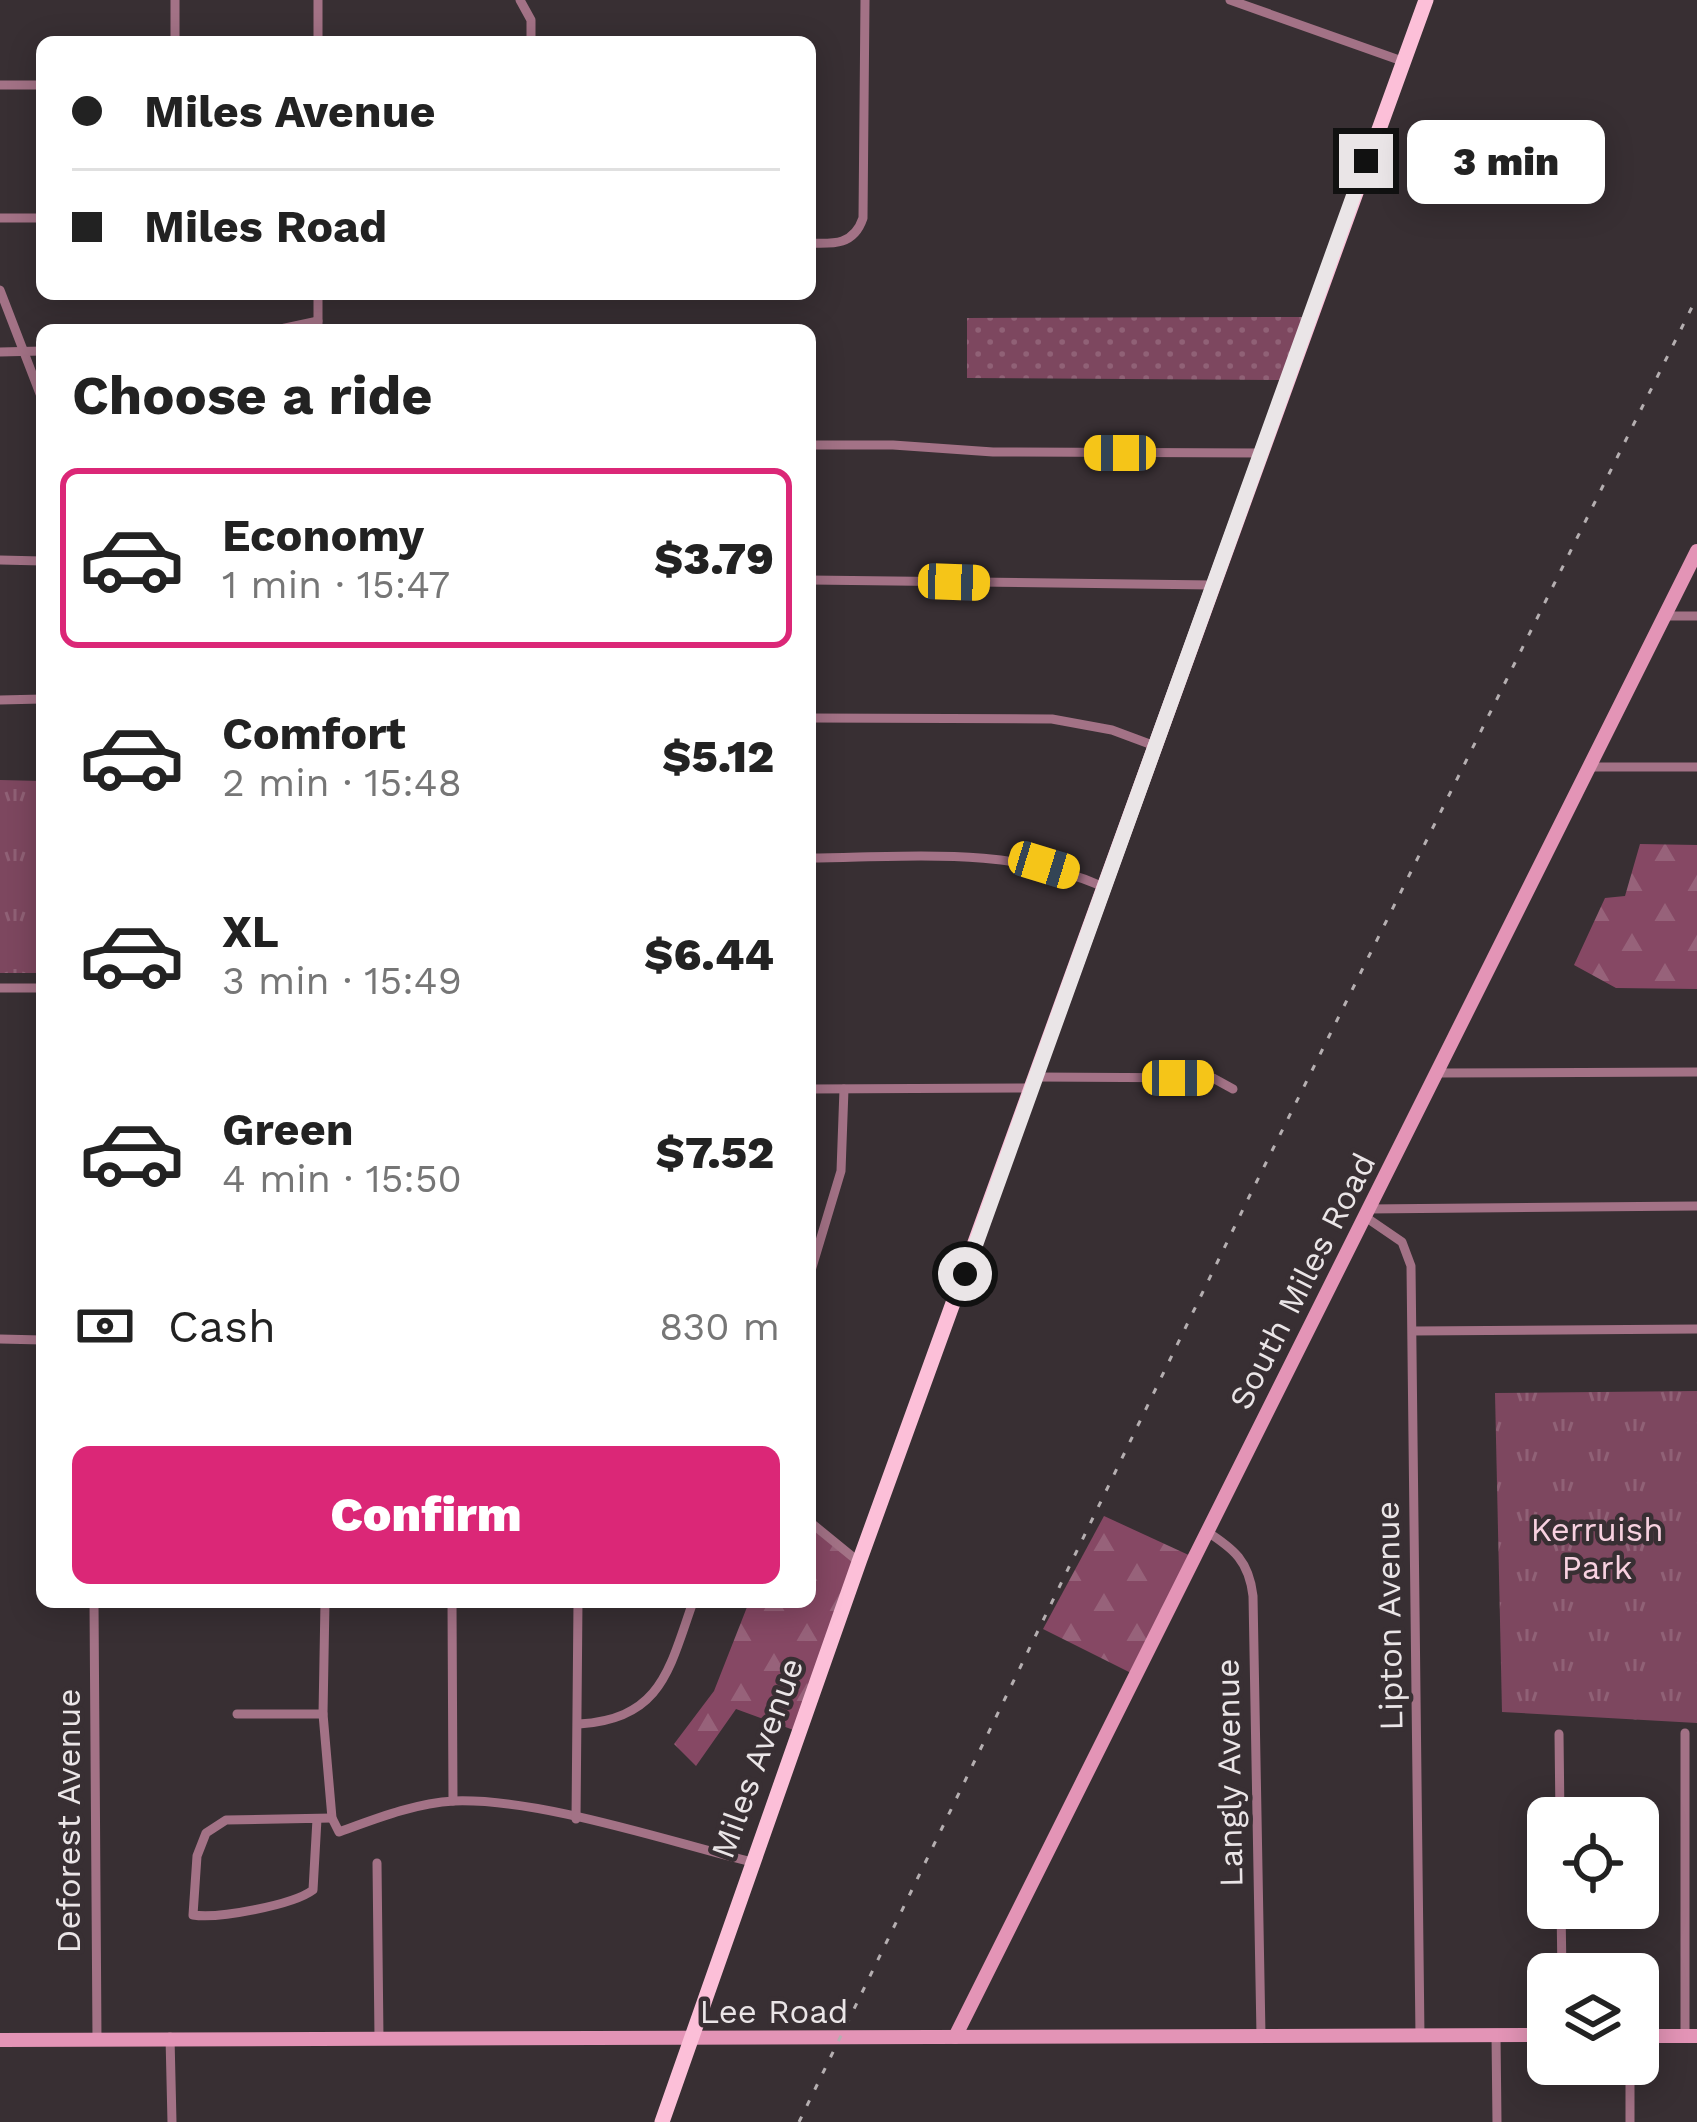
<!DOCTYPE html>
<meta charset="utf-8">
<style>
body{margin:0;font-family:"Work Sans",sans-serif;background:#f6f6f6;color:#222;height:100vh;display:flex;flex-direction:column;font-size:45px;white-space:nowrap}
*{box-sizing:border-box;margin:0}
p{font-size:39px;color:#767676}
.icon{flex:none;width:66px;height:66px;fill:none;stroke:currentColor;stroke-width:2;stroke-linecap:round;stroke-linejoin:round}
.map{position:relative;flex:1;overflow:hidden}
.side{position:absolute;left:36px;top:324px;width:780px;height:1284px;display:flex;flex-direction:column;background:#fff;border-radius:18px;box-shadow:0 6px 30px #0003}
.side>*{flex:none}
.guide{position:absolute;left:36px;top:36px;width:780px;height:264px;border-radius:18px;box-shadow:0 6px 30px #0003;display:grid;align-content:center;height:264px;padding:0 36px;background:#fff}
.buttons{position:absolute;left:1527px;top:1797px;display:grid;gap:24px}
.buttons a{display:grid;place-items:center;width:132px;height:132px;border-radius:18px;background:#fff;box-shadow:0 6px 30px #0003;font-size:60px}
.end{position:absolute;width:54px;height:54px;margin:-27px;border:15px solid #eae5e7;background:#111;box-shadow:0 0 0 6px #111}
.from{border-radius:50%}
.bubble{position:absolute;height:84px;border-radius:18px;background:#fff;box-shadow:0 6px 30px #0003;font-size:39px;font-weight:800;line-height:84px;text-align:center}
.car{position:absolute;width:36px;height:72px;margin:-36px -18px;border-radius:15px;box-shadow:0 0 9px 3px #0007;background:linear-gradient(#f5c518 24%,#345 0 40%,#f5c518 0 76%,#345 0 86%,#f5c518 0)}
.guide b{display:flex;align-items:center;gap:42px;height:114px;font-size:45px}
.guide b+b{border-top:3px solid #e0e0e0}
.guide i{width:30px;height:30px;background:#222}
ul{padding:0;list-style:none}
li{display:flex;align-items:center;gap:36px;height:180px;margin:0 24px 18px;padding:0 12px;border:6px solid transparent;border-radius:18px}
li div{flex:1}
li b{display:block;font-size:45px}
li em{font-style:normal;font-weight:800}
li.active{border-color:#db2777}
li>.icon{width:108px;height:108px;stroke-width:1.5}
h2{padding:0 36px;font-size:54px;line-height:144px}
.pay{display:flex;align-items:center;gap:30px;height:132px;padding:0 36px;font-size:45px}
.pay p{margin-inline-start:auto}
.button{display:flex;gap:24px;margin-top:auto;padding:24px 36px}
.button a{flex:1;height:138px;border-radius:18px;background:#db2777;color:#fff;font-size:48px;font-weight:800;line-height:138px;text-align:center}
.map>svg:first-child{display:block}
</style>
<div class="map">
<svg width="1697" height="2122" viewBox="0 0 1697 2122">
<defs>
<pattern id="grass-dots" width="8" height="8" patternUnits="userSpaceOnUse" patternTransform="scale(3)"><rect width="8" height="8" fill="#7d475f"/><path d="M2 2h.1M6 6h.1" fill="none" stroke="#906176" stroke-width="1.8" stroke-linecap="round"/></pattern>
<pattern id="forest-firs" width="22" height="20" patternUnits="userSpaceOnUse" patternTransform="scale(3)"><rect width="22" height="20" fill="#864864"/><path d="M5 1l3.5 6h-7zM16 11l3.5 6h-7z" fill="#97627a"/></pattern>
<pattern id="park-tufts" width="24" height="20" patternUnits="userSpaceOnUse" patternTransform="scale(3)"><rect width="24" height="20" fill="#7d475f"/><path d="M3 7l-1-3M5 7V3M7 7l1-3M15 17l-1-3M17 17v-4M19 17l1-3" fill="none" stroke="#906176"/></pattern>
</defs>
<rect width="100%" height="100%" fill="#382f33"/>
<!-- grass -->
<path fill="url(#grass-dots)" d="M1310,317L1287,380L967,378V318Z"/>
<!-- forest -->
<g fill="url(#forest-firs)">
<path d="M1640,844L1697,845V989L1616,988L1574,965L1605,898L1625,896Z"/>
<path d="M1104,1516L1193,1557L1135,1675L1043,1629Z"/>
<path d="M810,1522L859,1562L799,1732L736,1709L696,1766L674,1744L714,1691L749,1602H810Z"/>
</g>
<!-- park -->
<g fill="url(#park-tufts)">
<path d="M0,780L42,781V973H0Z"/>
<path d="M1697,1391V1723L1502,1712L1495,1393Z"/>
</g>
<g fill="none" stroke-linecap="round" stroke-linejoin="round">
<!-- street -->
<g stroke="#a37286" stroke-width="9">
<path d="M175,0V42"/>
<path d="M520,0L531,20V42"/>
<path d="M1230,0L1402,61"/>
<path d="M318,42V0"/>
<path d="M0,85H42"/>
<path d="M0,218H42"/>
<path d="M810,243C834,244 854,245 863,218L865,0"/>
<path d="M0,290L42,399"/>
<path d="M318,294V330"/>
<path d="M276,330L318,321"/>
<path d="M0,352L42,351"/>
<path d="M810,445H893L993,452L1260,453"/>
<path d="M0,560L42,561"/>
<path d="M810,580L1213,585"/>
<path d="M1665,616H1697"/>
<path d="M0,700L42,699"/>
<path d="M810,718L1052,719L1112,730L1155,746"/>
<path d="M1588,767H1697"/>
<path d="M810,858C910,857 1011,846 1104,887"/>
<path d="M0,988H42"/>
<path d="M1438,1073L1697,1072"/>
<path d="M1035,1077L1213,1078L1233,1089"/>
<path d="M810,1089L1032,1088"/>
<path d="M1368,1209L1697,1206"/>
<path d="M1364,1216L1402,1242L1411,1266L1420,2037"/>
<path d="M810,1274L841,1171L844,1089"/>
<path d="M1413,1331L1697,1329"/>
<path d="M0,1339L42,1340"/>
<path d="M810,1522L859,1562"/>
<path d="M1206,1531C1234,1549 1249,1561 1253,1596L1261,2035"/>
<path d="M94,1602L97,2039"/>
<path d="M325,1602L323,1714L332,1818L339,1832C375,1819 415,1803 454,1801C539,1798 667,1841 752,1862"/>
<path d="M452,1602L453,1801"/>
<path d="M237,1714H323"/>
<path d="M579,1724C662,1719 669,1669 693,1602"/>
<path d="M1685,1733V2036"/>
<path d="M1559,1734L1560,1818"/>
<path d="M317,1819L313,1890C293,1905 218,1919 193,1915L197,1856L206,1833L226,1820L332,1818"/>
<path d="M576,1819L578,1602"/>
<path d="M377,1863L379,2038"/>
<path d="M1561,1908L1562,1974"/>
<path d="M1496,2035L1497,2122"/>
<path d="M170,2037L172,2122"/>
<path d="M1630,2064V2122"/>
</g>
<!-- secondary -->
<g stroke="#e394b6" stroke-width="14">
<path d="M1638,2036H1697"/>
<path d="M955,2037L1697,551"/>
<path d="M0,2040L1548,2035"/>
</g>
<!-- primary -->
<path stroke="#fcbfd8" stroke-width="15" d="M662,2122L859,1562L1426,0"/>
<!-- rail -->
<path stroke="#b5afb1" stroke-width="3" stroke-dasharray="6 12" stroke-linecap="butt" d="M799,2122L1250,1195L1697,297"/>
</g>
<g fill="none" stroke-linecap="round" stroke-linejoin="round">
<!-- route -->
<path stroke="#eae5e7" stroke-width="15" d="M965,1274L1366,161"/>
</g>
<g text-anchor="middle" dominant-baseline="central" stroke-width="9" stroke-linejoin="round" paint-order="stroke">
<!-- street labels -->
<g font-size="33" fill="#eae5e7" stroke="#382f33">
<text transform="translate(1302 1281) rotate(-63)">South Miles Road</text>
<text transform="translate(1389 1616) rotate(-91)">Lipton Avenue</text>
<text transform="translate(757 1758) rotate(-70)">Miles Avenue</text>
<text transform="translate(1229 1773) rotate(-91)">Langly Avenue</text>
<text transform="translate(68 1821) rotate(-90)">Deforest Avenue</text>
<text x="774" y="2011">Lee Road</text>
</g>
<!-- park labels -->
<g font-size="33" fill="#f8d1e0" stroke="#382f33">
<text x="1597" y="1529">Kerruish<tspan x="1597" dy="38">Park</tspan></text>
</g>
</g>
</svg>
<div class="buttons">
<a><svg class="icon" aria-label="locate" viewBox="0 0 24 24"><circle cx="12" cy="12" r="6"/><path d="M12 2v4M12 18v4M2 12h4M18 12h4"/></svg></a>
<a><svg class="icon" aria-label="layers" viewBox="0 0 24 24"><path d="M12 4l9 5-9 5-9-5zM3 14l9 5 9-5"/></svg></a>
</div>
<i class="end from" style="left:965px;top:1274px"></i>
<i class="end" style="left:1366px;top:161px"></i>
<div class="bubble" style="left:1407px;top:120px;width:198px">3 min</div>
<i class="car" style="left:1120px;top:453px;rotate:270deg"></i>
<i class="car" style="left:954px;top:582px;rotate:92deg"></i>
<i class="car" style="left:1044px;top:865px;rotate:107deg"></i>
<i class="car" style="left:1178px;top:1078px;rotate:90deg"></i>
<div class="guide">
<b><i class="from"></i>Miles Avenue</b>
<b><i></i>Miles Road</b>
</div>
<section class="side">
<h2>Choose a ride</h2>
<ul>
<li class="active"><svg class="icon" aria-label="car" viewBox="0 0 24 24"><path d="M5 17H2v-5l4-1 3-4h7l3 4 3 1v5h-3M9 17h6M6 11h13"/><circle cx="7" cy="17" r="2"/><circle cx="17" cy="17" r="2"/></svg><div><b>Economy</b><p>1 min · 15:47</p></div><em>$3.79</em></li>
<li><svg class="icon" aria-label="car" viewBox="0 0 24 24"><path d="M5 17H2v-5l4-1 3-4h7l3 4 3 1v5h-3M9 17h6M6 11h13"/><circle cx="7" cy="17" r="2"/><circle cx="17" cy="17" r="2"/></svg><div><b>Comfort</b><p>2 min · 15:48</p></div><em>$5.12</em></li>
<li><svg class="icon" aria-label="car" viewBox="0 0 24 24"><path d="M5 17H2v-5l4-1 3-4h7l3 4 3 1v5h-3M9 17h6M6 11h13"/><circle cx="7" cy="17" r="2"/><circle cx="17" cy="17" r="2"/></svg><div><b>XL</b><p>3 min · 15:49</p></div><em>$6.44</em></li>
<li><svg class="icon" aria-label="car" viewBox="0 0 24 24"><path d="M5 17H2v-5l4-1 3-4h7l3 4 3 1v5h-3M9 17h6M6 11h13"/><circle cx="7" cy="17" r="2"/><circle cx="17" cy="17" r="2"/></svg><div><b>Green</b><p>4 min · 15:50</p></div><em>$7.52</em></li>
</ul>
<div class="pay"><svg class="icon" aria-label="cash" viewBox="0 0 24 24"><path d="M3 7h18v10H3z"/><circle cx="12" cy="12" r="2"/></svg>Cash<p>830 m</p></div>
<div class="button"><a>Confirm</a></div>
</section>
</div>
